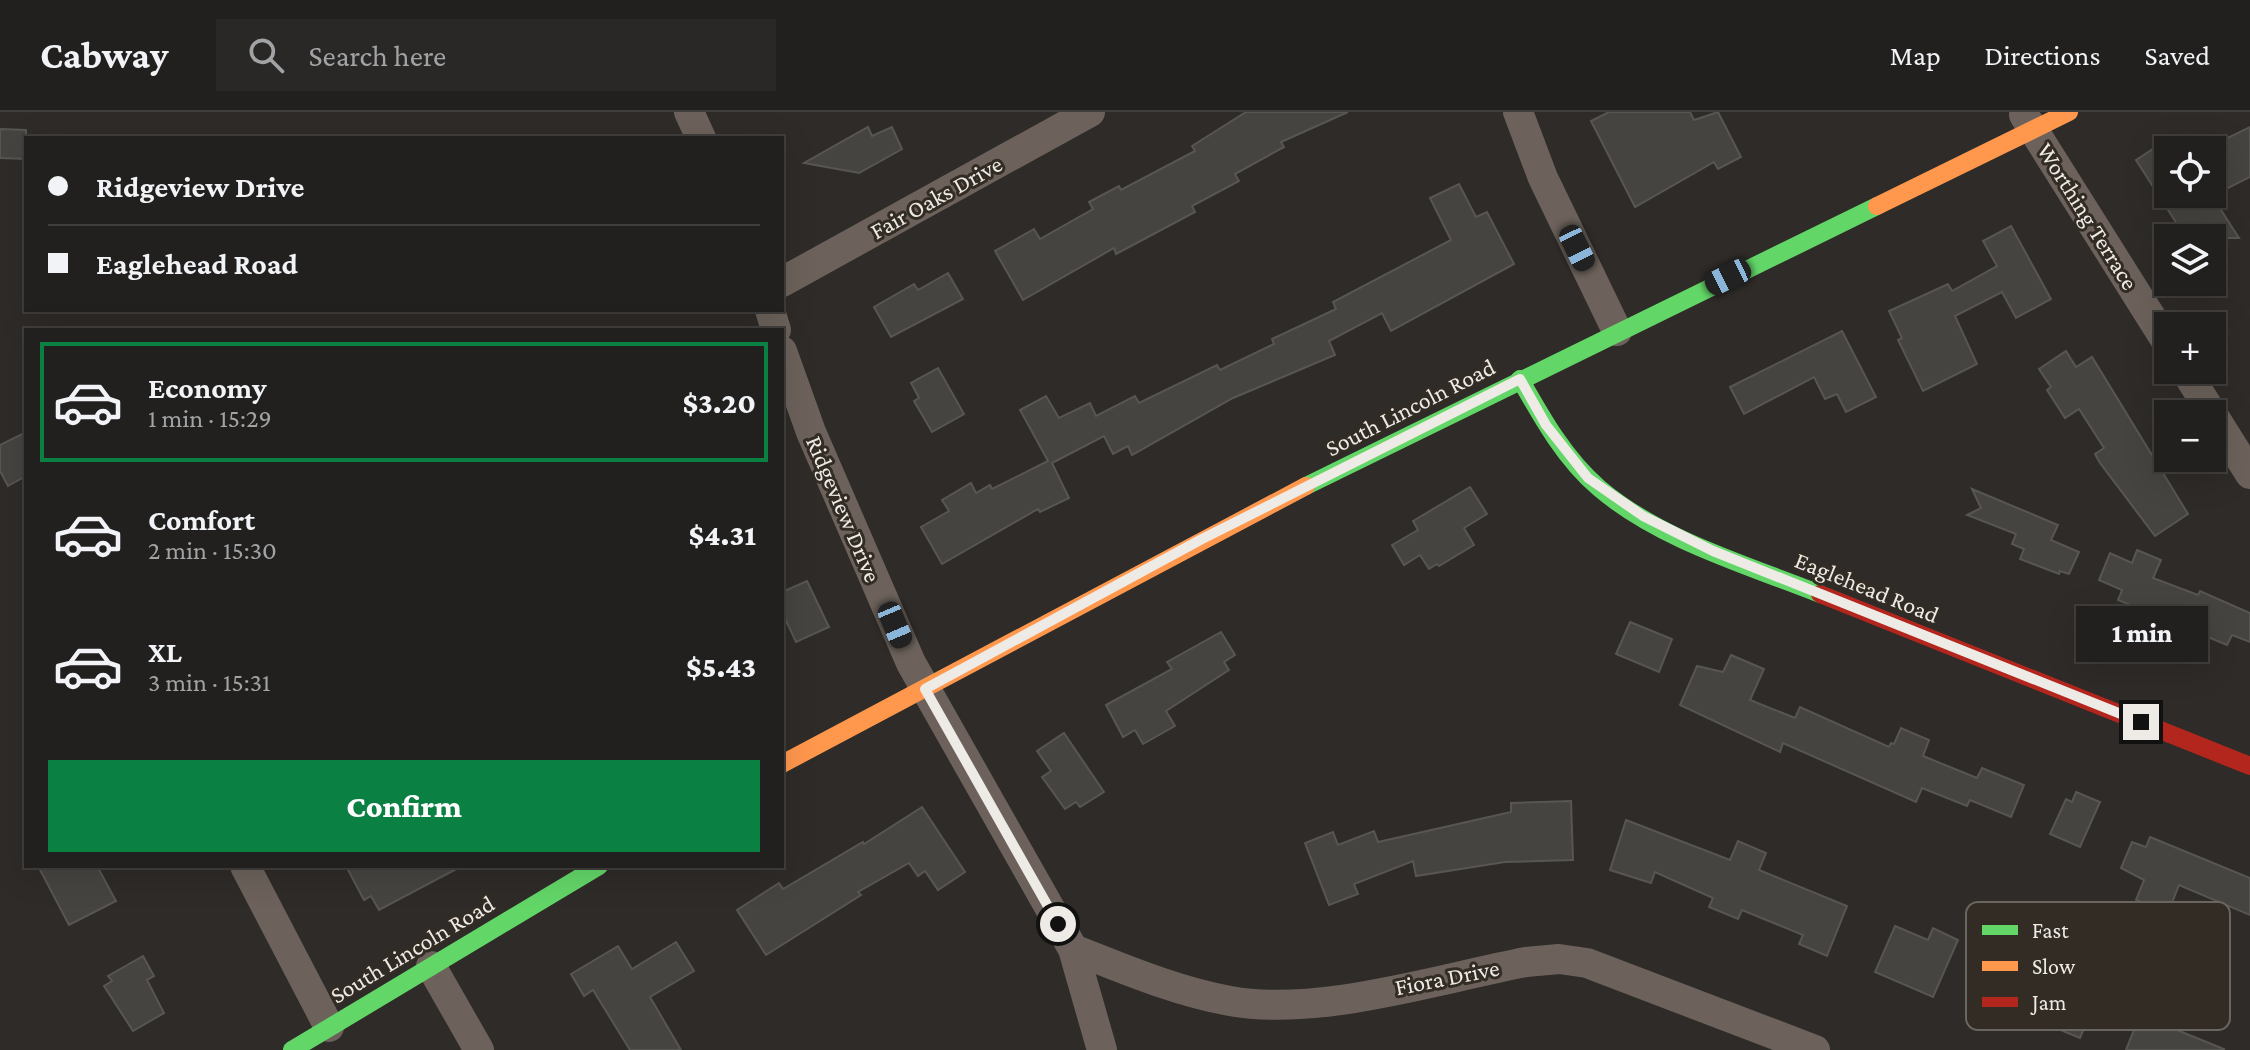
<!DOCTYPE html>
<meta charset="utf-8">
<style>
body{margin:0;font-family:"Crimson Pro",serif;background:#2a2827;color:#f1f3f6;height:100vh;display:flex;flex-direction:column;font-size:30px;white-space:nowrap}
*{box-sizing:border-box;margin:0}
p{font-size:26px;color:#a2a3a4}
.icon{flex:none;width:44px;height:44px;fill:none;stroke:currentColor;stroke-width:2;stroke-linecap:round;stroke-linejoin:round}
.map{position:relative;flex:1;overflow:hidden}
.details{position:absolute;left:24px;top:216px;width:760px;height:540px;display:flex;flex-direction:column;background:#22201e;border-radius:0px;box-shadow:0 8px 32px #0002,0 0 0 2px #3f3e3c}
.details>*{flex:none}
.hud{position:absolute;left:24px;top:24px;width:760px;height:176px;border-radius:0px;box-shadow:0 8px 32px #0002,0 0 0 2px #3f3e3c;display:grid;align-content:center;height:176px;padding:0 24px;background:#22201e}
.fabs{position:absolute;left:2154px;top:24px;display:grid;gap:16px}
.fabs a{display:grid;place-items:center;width:72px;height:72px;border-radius:0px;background:#22201e;box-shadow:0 8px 32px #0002,0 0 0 2px #3f3e3c;font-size:40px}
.end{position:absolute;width:36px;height:36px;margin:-18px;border:10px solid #eeeae5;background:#111;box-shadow:0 0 0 4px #111}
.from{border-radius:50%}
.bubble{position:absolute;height:56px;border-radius:0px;background:#22201e;box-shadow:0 8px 32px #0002,0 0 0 2px #3f3e3c;font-size:26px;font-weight:800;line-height:56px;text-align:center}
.car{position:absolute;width:24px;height:48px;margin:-24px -12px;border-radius:10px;box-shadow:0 0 6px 2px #0007;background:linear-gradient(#222 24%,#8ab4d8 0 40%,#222 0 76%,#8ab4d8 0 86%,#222 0)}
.hud b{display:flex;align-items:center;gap:28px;height:76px;font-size:30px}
.hud b+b{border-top:2px solid #3f3e3c}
.hud i{width:20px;height:20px;background:#f1f3f6}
ul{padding:14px 0 0;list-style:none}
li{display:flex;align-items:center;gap:24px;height:120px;margin:0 16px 12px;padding:0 8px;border:4px solid transparent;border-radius:0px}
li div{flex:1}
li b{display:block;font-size:30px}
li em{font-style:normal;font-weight:800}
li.current{border-color:#0b8043}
li>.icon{width:72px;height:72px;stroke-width:1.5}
.action{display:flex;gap:16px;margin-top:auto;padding:16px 24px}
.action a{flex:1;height:92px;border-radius:0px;background:#0b8043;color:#fff;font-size:32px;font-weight:800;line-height:92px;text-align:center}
header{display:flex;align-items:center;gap:48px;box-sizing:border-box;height:112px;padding:0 40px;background:#22201e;border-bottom:2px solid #3f3e3c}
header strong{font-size:38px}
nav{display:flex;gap:44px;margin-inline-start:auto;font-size:28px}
.search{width:560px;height:72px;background:#2a2827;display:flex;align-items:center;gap:20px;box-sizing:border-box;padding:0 28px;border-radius:0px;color:#a2a3a4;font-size:30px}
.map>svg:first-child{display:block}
</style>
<header>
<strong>Cabway</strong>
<div class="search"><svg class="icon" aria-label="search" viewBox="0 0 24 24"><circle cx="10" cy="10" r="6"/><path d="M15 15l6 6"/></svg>Search here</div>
<nav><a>Map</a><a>Directions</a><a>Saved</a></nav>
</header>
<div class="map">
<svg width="2250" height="938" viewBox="0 0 2250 938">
<rect width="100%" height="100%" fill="#2e2b28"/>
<!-- building -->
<g fill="#464441" stroke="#585652" stroke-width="2">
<path d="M1246,0H1348L1281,30L1284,35L1235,62L1239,69L1192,94L1195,100L1116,142L1114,136L1023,188L995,139L1034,117L1040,127L1093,97L1089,90L1119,74L1121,78L1195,39L1192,34Z"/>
<path d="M1609,0H1690L1694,8L1718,0L1741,45L1718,57L1714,50L1635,95L1591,9Z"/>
<path d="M868,15L872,24L892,15L902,37L859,61L804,51Z"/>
<path d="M2250,15V65L2212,84L2239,126H2186L2136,48L2173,24L2182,38H2168V82H2212V38H2203Z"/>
<path d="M0,17L26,18V47L0,46Z"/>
<path d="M1459,72L1476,105L1487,100L1514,152L1391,219L1382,201L1329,229L1335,243L1233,286L1132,343L1128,334L1113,342L1104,324L1052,351L1069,386L1040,400L1038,397L942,452L921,415L949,399L942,388L971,371L976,381L990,373L992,377L1048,349L1020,298L1046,284L1059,306L1090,291L1096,304L1135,284L1139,291L1217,253L1220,258L1274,232L1272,227L1336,197L1333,190L1451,128L1430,86Z"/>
<path d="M2011,114L2051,187L2016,206L2002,180L1955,204L1977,252L1923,279L1898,228L1902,226L1889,199L1948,172L1952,179L1997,154L1983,129Z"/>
<path d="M948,161L963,187L891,225L874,195L914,172L918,178Z"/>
<path d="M1842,219L1876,285L1846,300L1837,282L1825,287L1814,265L1744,302L1730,275Z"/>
<path d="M2066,239L2076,255L2092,245L2188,402L2155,424L2100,351L2095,342L2104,336L2079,297L2065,306L2047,278L2051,275L2039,257Z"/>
<path d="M938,256L964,302L932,320L914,289L919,286L911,271Z"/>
<path d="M26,320V364L8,374L0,359V333Z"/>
<path d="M1470,375L1487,402L1464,416L1474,433L1439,454L1437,452L1429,457L1420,443L1404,453L1392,433L1418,418L1413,409Z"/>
<path d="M1972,377L2058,413L2051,428L2079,440L2069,462L2060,459L2059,462L2020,447L2024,437L2012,432L2016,422L1967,403L1981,396Z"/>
<path d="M2137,438L2161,448L2153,466L2198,483L2200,479L2250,501V530L2232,523L2227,533L2118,488L2122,478L2099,468L2110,441L2132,451Z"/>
<path d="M807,469L829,515L796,530L782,500V480Z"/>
<path d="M1630,510L1672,527L1659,560L1616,542Z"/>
<path d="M1221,520L1235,543L1224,550L1229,558L1166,599L1175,614L1143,632L1135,618L1123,625L1106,593L1172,557L1167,550Z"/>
<path d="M1731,543L1764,557L1750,588L1795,606L1800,595L1889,635L1891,631L1894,632L1901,616L1929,628L1923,644L1977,666L1982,656L2024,673L2011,705L1970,688L1967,694L1922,676L1916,690L1783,631L1780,640L1680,593L1697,554L1723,560Z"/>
<path d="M1064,621L1104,680L1080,695L1076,690L1065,697L1042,665L1051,659L1037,639Z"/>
<path d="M2076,680L2100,690L2080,735L2050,722L2066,687L2072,690Z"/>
<path d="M1571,689L1573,748L1505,750L1416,764L1413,749L1354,772L1358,782L1329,793L1305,731L1333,720L1338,733L1374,719L1378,730L1511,700V691Z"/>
<path d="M922,695L965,760L938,778L925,759L918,764L909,751L858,780L861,783L766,843L737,798L779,771L783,777L863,730L864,732Z"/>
<path d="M1626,708L1730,748L1738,729L1766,741L1759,758L1847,794L1827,844L1799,832L1803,823L1742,798L1738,807L1709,795L1713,786L1655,760L1651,771L1610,758Z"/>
<path d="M2150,725L2250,766V803L2179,773L2168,801L2136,788L2144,768L2121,756L2132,730L2146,735Z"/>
<path d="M38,754H97L116,789L69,813Z"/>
<path d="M346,754H462L379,798L371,784L364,788Z"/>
<path d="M1895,814L1928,828L1933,816L1958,828L1933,885L1875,860Z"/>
<path d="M676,830L694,859L650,885L681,938H630L593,878L584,884L571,862L618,834L632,857Z"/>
<path d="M143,844L154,864L147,868L164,901L133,919L104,874L112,869L108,864Z"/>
<path d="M2009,852L2066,875L2072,860L2103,872L2080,926L2014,899L2008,914L1987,906Z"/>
<path d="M2140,903L2224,937L2223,938H2126Z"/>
</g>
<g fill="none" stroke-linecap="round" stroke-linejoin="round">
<!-- street -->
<g stroke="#6c625b" stroke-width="30">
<path d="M689,0L701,26"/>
<path d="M1518,0L1543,66L1617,219"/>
<path d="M2024,3L2168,232"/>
<path d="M782,170L1090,0"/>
<path d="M770,198L776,218"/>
<path d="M782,239L811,320L911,551L1073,837L1102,938"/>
<path d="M2185,258L2250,362"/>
<path d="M245,754L329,915"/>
<path d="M1073,837C1124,857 1175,879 1230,889C1318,905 1437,867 1526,850L1559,847L1587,851L1815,938"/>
<path d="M431,854L479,938"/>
</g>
<!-- fast -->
<g stroke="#63d668" stroke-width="18">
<path d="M1520,267C1542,306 1565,347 1599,376C1660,428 1747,453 1820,482"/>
<path d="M1306,374L1877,94"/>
<path d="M292,938L599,754"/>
</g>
<!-- slow -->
<g stroke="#ff974d" stroke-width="18">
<path d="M1877,94L2069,0"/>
<path d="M782,652L1306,374"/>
</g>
<!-- jam -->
<path stroke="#b3261e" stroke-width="18" d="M1820,482L2250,654"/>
</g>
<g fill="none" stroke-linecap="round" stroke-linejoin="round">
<!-- route -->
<path stroke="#eeeae5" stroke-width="10" d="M1058,812L925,577L1202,427L1520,267L1546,313L1588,366L1643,404L1713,439L2141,610"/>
</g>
<g text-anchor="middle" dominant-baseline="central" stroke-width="6" stroke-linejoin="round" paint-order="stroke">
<!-- street labels -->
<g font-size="24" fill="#eeeae5" stroke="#322c24">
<text transform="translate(936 85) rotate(-29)">Fair Oaks Drive</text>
<text transform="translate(2088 104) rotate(58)">Worthing Terrace</text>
<text transform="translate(1410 295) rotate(-27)">South Lincoln Road</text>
<text transform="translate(844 397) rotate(67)">Ridgeview Drive</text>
<text transform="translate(1867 475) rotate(22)">Eaglehead Road</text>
<text transform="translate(412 837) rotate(-31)">South Lincoln Road</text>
<text transform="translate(1447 865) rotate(-11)">Fiora Drive</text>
</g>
</g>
<!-- legend -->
<rect x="1966" y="790" width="264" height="128" rx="12" fill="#322c24" stroke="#6a655e" stroke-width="2"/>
<rect x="1982" y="813" width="36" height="10" fill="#63d668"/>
<rect x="1982" y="849" width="36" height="10" fill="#ff974d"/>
<rect x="1982" y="885" width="36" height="10" fill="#b3261e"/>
<g font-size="22" fill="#eeeae5">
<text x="2032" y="826">Fast</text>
<text x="2032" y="862">Slow</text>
<text x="2032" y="898">Jam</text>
</g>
</svg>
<div class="fabs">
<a><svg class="icon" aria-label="locate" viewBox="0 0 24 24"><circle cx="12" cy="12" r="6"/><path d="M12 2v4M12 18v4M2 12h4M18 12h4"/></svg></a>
<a><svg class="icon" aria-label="layers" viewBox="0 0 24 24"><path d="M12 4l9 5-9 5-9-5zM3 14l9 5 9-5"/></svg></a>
<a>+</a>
<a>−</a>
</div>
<i class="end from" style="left:1058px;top:812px"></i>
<i class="end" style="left:2141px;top:610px"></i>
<div class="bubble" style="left:2076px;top:494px;width:132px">1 min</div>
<i class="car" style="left:1577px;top:136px;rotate:154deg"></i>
<i class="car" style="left:1728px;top:165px;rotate:244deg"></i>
<i class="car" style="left:895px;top:513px;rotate:157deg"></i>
<div class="hud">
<b><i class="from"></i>Ridgeview Drive</b>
<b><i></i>Eaglehead Road</b>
</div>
<section class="details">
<ul>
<li class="current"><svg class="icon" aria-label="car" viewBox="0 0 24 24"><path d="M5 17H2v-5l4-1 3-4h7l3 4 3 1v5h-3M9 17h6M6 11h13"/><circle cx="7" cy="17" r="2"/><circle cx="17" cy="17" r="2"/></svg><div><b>Economy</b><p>1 min · 15:29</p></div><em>$3.20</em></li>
<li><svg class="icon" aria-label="car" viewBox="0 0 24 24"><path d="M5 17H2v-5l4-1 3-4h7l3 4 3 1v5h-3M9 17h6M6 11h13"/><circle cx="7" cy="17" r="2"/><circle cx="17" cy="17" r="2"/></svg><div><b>Comfort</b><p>2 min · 15:30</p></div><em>$4.31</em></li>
<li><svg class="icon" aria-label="car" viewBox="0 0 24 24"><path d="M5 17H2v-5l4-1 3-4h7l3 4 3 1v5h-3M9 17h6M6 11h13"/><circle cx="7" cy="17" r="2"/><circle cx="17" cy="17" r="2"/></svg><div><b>XL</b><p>3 min · 15:31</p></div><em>$5.43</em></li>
</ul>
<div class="action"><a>Confirm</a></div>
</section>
</div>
